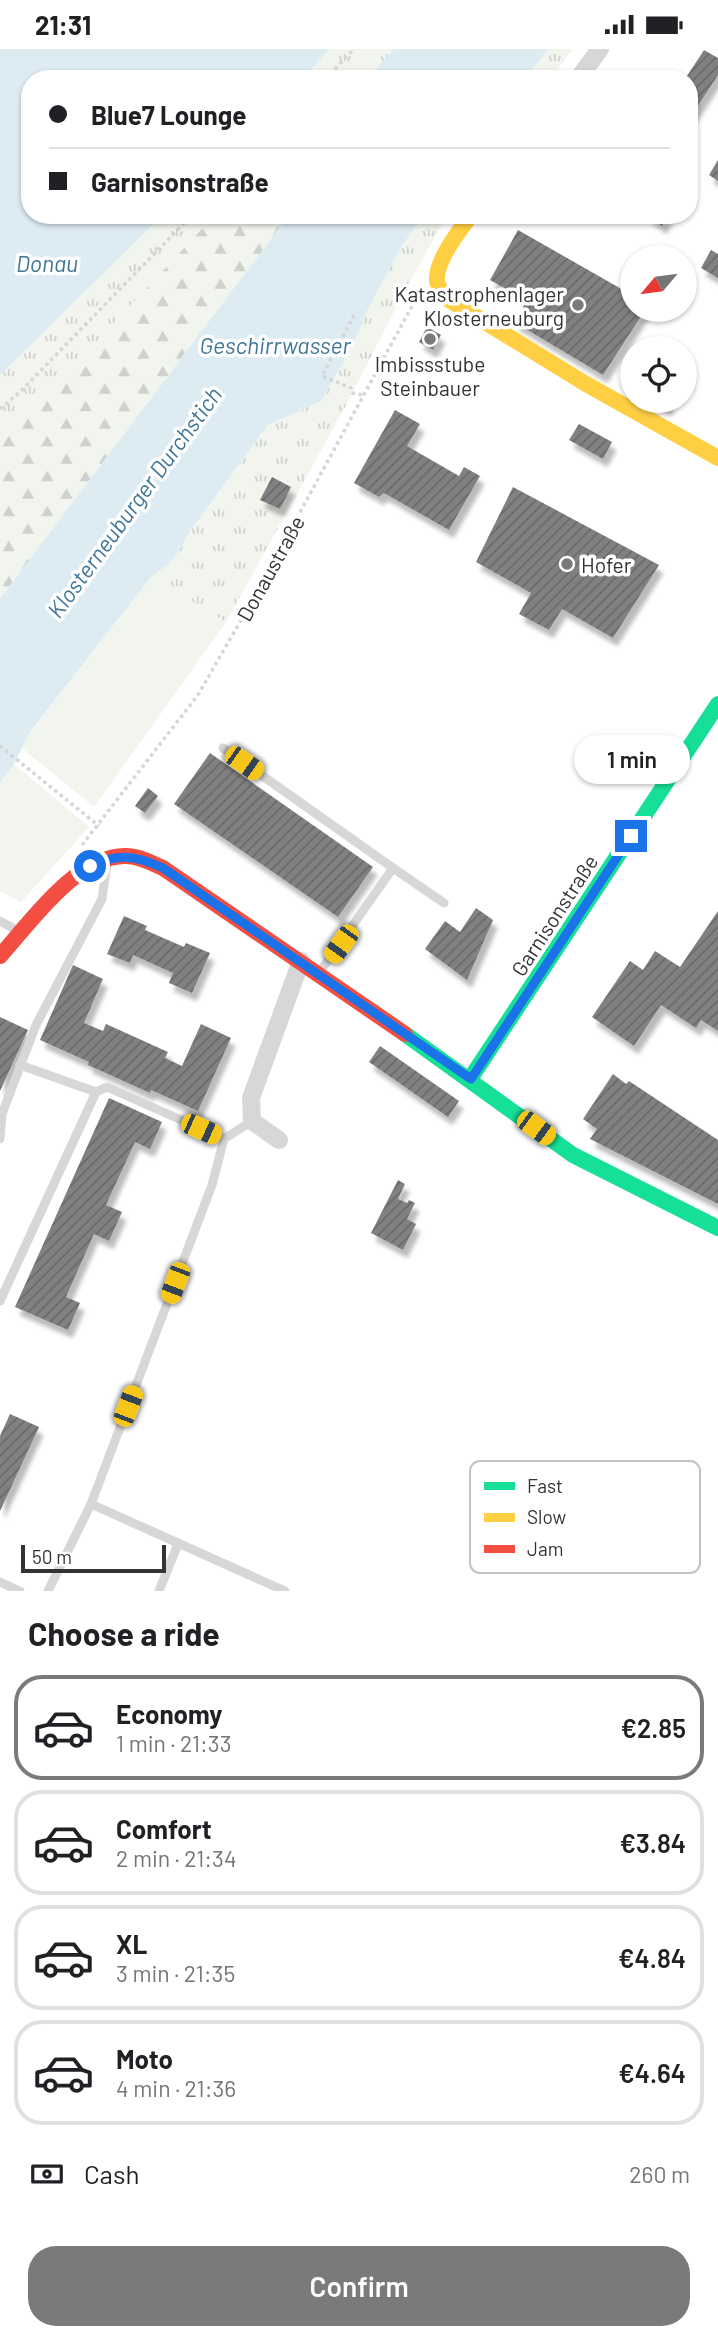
<!DOCTYPE html>
<meta charset="utf-8">
<style>
body{margin:0;font-family:Barlow,sans-serif;background:#f6f6f6;color:#202124;height:100vh;display:flex;flex-direction:column;font-size:26px;white-space:nowrap}
*{box-sizing:border-box;margin:0}
p{font-size:23px;color:#757577}
.icon{flex:none;width:38px;height:38px;fill:none;stroke:currentColor;stroke-width:2;stroke-linecap:round;stroke-linejoin:round}
.map{position:relative;height:1542px;overflow:hidden}
.drawer{display:flex;flex-direction:column;background:#fff;flex:1}
.drawer>*{flex:none}
.hud{position:absolute;left:21px;top:21px;width:677px;height:154px;border-radius:28px;box-shadow:0 2px 5px #0004;display:grid;align-content:center;height:154px;padding:0 28px;background:#fff}
.needle{width:46px;rotate:241deg}
.buttons{position:absolute;left:620px;top:196px;display:grid;gap:14px}
.buttons a{display:grid;place-items:center;width:77px;height:77px;border-radius:50%;background:#fff;box-shadow:0 2px 5px #0004;font-size:35px}
.scale{position:absolute;left:21px;bottom:18px;width:145px;box-sizing:border-box;padding-left:7px;border:4px solid #333;border-top:0;font-size:19px;line-height:24px;white-space:nowrap;color:#333;-webkit-text-stroke:5px #fff;paint-order:stroke}
.end{position:absolute;width:32px;height:32px;margin:-16px;border:9px solid #1a73e8;background:#fff;box-shadow:0 0 0 4px #fff}
.from{border-radius:50%}
.bubble{position:absolute;height:49px;border-radius:24px;background:#fff;box-shadow:0 2px 5px #0004;font-size:23px;font-weight:600;line-height:49px;text-align:center}
.car{position:absolute;width:21px;height:42px;margin:-21px -10px;border-radius:9px;box-shadow:0 0 5px 2px #0007;background:linear-gradient(#f5c518 24%,#345 0 40%,#f5c518 0 76%,#345 0 86%,#f5c518 0)}
.hud b{display:flex;align-items:center;gap:24px;height:66px;font-size:26px}
.hud b+b{border-top:2px solid #e0e0e0}
.hud i{width:18px;height:18px;background:#202124}
ul{padding:0;list-style:none}
li{display:flex;align-items:center;gap:21px;height:105px;margin:0 14px 10px;padding:0 14px;border:4px solid #e0e0e0;border-radius:28px}
li div{flex:1}
li b{display:block;font-size:26px}
li em{font-style:normal;font-weight:600}
li.active{border-color:#7a7a7a}
li>.icon{width:63px;height:63px;stroke-width:1.5}
h2{padding:0 28px;font-size:32px;line-height:84px}
.pay{display:flex;align-items:center;gap:18px;height:77px;padding:0 28px;font-size:26px}
.pay p{margin-inline-start:auto}
.action{display:flex;gap:14px;margin-top:auto;padding:14px 28px}
.action a{flex:1;height:80px;border-radius:28px;background:#7a7a7a;color:#fff;font-size:28px;font-weight:600;line-height:80px;text-align:center}
.status{display:flex;justify-content:space-between;align-items:center;height:49px;padding:0 35px;background:#fff;direction:ltr}
.status svg{height:19px;fill:currentColor}
.map>svg:first-child{display:block}
</style>
<div class="status"><b>21:31</b><svg viewBox="0 0 49 12"><path d="M0 12V9h3v3zM5 12V6h3v6zM10 12V3h3v9zM15 12V0h3v12zM26 1h20v11H26zM47 4h2v5h-2z"/></svg></div>
<div class="map">
<svg width="718" height="1542" viewBox="0 0 718 1542">
<defs>
<pattern id="grass-tufts" width="24" height="20" patternUnits="userSpaceOnUse" patternTransform="scale(1.75)"><rect width="24" height="20" fill="#f1f5ed"/><path d="M3 7l-1-3M5 7V3M7 7l1-3M15 17l-1-3M17 17v-4M19 17l1-3" fill="none" stroke="#cfd2cc"/></pattern>
<pattern id="forest-firs" width="22" height="20" patternUnits="userSpaceOnUse" patternTransform="scale(1.75)"><rect width="22" height="20" fill="#f1f5ed"/><path d="M5 1l3.5 6h-7zM16 11l3.5 6h-7z" fill="#cfd2cc"/></pattern>
<pattern id="building-hatch" width="6" height="6" patternUnits="userSpaceOnUse" patternTransform="scale(1.75)"><rect width="6" height="6" fill="#818181"/><path d="M-1 1l2-2M0 6l6-6M5 7l2-2" fill="none" stroke="#6a6a6a"/></pattern>
<filter id="shadow"><feDropShadow dx="4.5" dy="8" stdDeviation="2" flood-color="#0004"/></filter>
</defs>
<rect width="100%" height="100%" fill="#fff"/>
<!-- grass -->
<g fill="url(#grass-tufts)">
<path d="M330,0H394L367,30H301Z"/>
<path d="M541,0H573L550,30H520Z"/>
<path d="M163,166H215L0,396V326Z"/>
<path d="M423,166H447L403,245L343,362L226,573L151,528C169,516 180,505 188,485L268,376L321,352L354,294L367,262L403,195Z"/>
</g>
<!-- forest -->
<path fill="url(#forest-firs)" d="M215,166H289L0,550V396Z"/>
<!-- park -->
<g fill="#f1f5ed">
<path d="M151,528L226,573L94,758L22,699L30,684Z"/>
<path d="M14,715L89,778L21,853L0,842V734Z"/>
</g>
<!-- water -->
<g fill="#ddebf3">
<path d="M0,0H330L301,30H30V166H163L0,326Z"/>
<path d="M394,0H548L525,30H367Z"/>
<path d="M289,166H424L403,195L367,262L354,294L321,352L268,376L188,485C180,505 169,516 151,528L30,683L14,715L0,734V550Z"/>
</g>
<!-- building -->
<g fill="url(#building-hatch)" filter="url(#shadow)">
<path d="M704,1L718,9V26L692,66L690,65V30H685Z"/>
<path d="M718,111V132L709,126Z"/>
<path d="M646,166H669L662,177Z"/>
<path d="M518,181L632,246V261H645L603,326L514,273L527,252L490,231Z"/>
<path d="M711,201L718,205V229L701,219Z"/>
<path d="M427,278L441,286L433,301L419,293Z"/>
<path d="M654,352H670L667,359Z"/>
<path d="M395,361L420,375L407,397L459,427L464,418L480,427L449,481L384,444L379,448L354,434Z"/>
<path d="M579,375L612,393L603,410L569,391Z"/>
<path d="M272,428L291,438L280,460L260,451Z"/>
<path d="M513,438L659,516L613,589L562,560L549,581L519,565L531,544L476,513Z"/>
<path d="M210,704L373,818L338,868L174,755Z"/>
<path d="M148,739L158,747L145,764L135,757Z"/>
<path d="M476,859L493,871L467,931L425,900L445,872L460,883Z"/>
<path d="M718,862V982L701,971L696,979L661,956L634,997L592,968L630,912L643,921L655,902L680,918Z"/>
<path d="M124,867L147,877L145,881L184,898L186,894L210,904L192,944L169,934L173,924L133,906L130,914L107,905Z"/>
<path d="M73,916L103,930L84,974L103,982L106,975L168,1003L165,1009L182,1017L201,975L231,989L198,1062L151,1041L150,1044L88,1016L89,1013L40,991Z"/>
<path d="M0,968L28,981L0,1042Z"/>
<path d="M380,997L459,1052L448,1068L369,1013Z"/>
<path d="M613,1025L626,1035L629,1032L718,1091V1155L590,1090L597,1080L583,1070Z"/>
<path d="M109,1049L162,1073L150,1100L135,1093L106,1156L122,1163L109,1192L94,1185L66,1248L80,1254L68,1281L15,1258Z"/>
<path d="M398,1131L405,1135L398,1150L407,1154L409,1151L415,1154L407,1170L416,1175L403,1201L371,1184Z"/>
<path d="M10,1365L39,1378L0,1462V1387Z"/>
</g>
<g fill="none" stroke-linecap="round" stroke-linejoin="round">
<!-- path -->
<g stroke="#d6d6d6" stroke-width="3.5" stroke-dasharray="3.5 3.5" stroke-linecap="butt">
<path d="M325,30L354,0"/>
<path d="M354,266L322,327L351,339L352,344L364,346"/>
<path d="M0,360L20,343L192,166"/>
<path d="M0,697L99,777"/>
<path d="M82,796L198,646L248,559L418,246"/>
</g>
<!-- lane -->
<g stroke="#d7d7d7" stroke-width="9">
<path d="M223,699L393,819"/>
<path d="M0,872L20,883"/>
<path d="M319,924L393,819L444,854"/>
<path d="M96,1043L107,1038L224,1090"/>
<path d="M0,1090L2,1065L36,976L102,850L107,814"/>
<path d="M0,1252L96,1043L20,1016"/>
<path d="M91,1455L285,1542"/>
<path d="M0,1533L20,1542"/>
<path d="M48,1542L91,1455L212,1136L224,1090L252,1072"/>
<path d="M159,1542L178,1495"/>
</g>
<!-- street -->
<g stroke="#d7d7d7" stroke-width="18">
<path d="M578,30L600,0"/>
<path d="M279,1091L252,1072L251,1049L301,912"/>
</g>
<!-- fast -->
<g stroke="#16e098" stroke-width="16">
<path d="M405,985L573,1106L718,1179"/>
<path d="M470,1030L718,655"/>
</g>
<!-- slow -->
<path stroke="#ffcf43" stroke-width="16" d="M471,166C460,181 435,212 437,232C438,239 444,246 449,251L586,335L718,409"/>
<!-- jam -->
<path stroke="#f24e42" stroke-width="16" d="M0,907C30,874 77,806 126,807C139,807 152,814 163,819L405,985"/>
</g>
<g fill="none" stroke-linecap="round" stroke-linejoin="round">
<!-- route -->
<path stroke="#1a73e8" stroke-width="9" d="M90,817C119,804 134,806 163,819L471,1030L631,787"/>
</g>
<!-- markers -->
<g fill="#7a7a7a" stroke="#fff" stroke-width="2.5">
<circle cx="578" cy="256" r="7"/>
<circle cx="430" cy="290" r="7"/>
<circle cx="567" cy="515" r="7"/>
</g>
<g text-anchor="middle" dominant-baseline="central" stroke-width="7" stroke-linejoin="round" paint-order="stroke">
<!-- poi labels -->
<g font-size="21" fill="#333" stroke="#fff" text-anchor="end">
<text x="564" y="244">Katastrophenlager<tspan x="564" dy="24">Klosterneuburg</tspan></text>
<text x="430" y="314" text-anchor="middle">Imbissstube<tspan x="430" dy="24">Steinbauer</tspan></text>
<text x="581" y="515" text-anchor="start">Hofer</text>
</g>
<!-- street labels -->
<g font-size="21" fill="#333" stroke="#fff">
<text transform="translate(270 519) rotate(-61)">Donaustraße</text>
<text transform="translate(554 866) rotate(-57)">Garnisonstraße</text>
</g>
<!-- water labels -->
<g font-size="23" font-style="italic" fill="#3f7597" stroke="#fff">
<text x="47" y="214">Donau</text>
<text x="275" y="296">Geschirrwasser</text>
<text transform="translate(134 453) rotate(-54)">Klosterneuburger Durchstich</text>
</g>
</g>
<!-- legend -->
<rect x="470" y="1412" width="230" height="112" rx="10" fill="#fff" stroke="#c2c2c2" stroke-width="2"/>
<rect x="484" y="1433" width="31" height="8" fill="#16e098"/>
<rect x="484" y="1464" width="31" height="9" fill="#ffcf43"/>
<rect x="484" y="1496" width="31" height="8" fill="#f24e42"/>
<g font-size="19" fill="#333">
<text x="527" y="1444">Fast</text>
<text x="527" y="1475">Slow</text>
<text x="527" y="1507">Jam</text>
</g>
</svg>
<div class="buttons">
<a><svg class="needle" viewBox="-14 -14 28 28"><path d="M0-13l5 13h-10z" fill="#e53935"/><path d="M0 13l5-13h-10z" fill="#757577"/></svg></a>
<a><svg class="icon" aria-label="locate" viewBox="0 0 24 24"><circle cx="12" cy="12" r="6"/><path d="M12 2v4M12 18v4M2 12h4M18 12h4"/></svg></a>
</div>
<div class="scale">50 m</div>
<i class="end from" style="left:90px;top:817px"></i>
<i class="end" style="left:631px;top:787px"></i>
<div class="bubble" style="left:574px;top:686px;width:116px">1 min</div>
<i class="car" style="left:244px;top:714px;rotate:125deg"></i>
<i class="car" style="left:341px;top:895px;rotate:216deg"></i>
<i class="car" style="left:536px;top:1079px;rotate:126deg"></i>
<i class="car" style="left:201px;top:1080px;rotate:114deg"></i>
<i class="car" style="left:175px;top:1234px;rotate:201deg"></i>
<i class="car" style="left:128px;top:1357px;rotate:21deg"></i>
<div class="hud">
<b><i class="from"></i>Blue7 Lounge</b>
<b><i></i>Garnisonstraße</b>
</div>
</div>
<section class="drawer">
<h2>Choose a ride</h2>
<ul>
<li class="active"><svg class="icon" aria-label="car" viewBox="0 0 24 24"><path d="M5 17H2v-5l4-1 3-4h7l3 4 3 1v5h-3M9 17h6M6 11h13"/><circle cx="7" cy="17" r="2"/><circle cx="17" cy="17" r="2"/></svg><div><b>Economy</b><p>1 min · 21:33</p></div><em>€2.85</em></li>
<li><svg class="icon" aria-label="car" viewBox="0 0 24 24"><path d="M5 17H2v-5l4-1 3-4h7l3 4 3 1v5h-3M9 17h6M6 11h13"/><circle cx="7" cy="17" r="2"/><circle cx="17" cy="17" r="2"/></svg><div><b>Comfort</b><p>2 min · 21:34</p></div><em>€3.84</em></li>
<li><svg class="icon" aria-label="car" viewBox="0 0 24 24"><path d="M5 17H2v-5l4-1 3-4h7l3 4 3 1v5h-3M9 17h6M6 11h13"/><circle cx="7" cy="17" r="2"/><circle cx="17" cy="17" r="2"/></svg><div><b>XL</b><p>3 min · 21:35</p></div><em>€4.84</em></li>
<li><svg class="icon" aria-label="car" viewBox="0 0 24 24"><path d="M5 17H2v-5l4-1 3-4h7l3 4 3 1v5h-3M9 17h6M6 11h13"/><circle cx="7" cy="17" r="2"/><circle cx="17" cy="17" r="2"/></svg><div><b>Moto</b><p>4 min · 21:36</p></div><em>€4.64</em></li>
</ul>
<div class="pay"><svg class="icon" aria-label="cash" viewBox="0 0 24 24"><path d="M3 7h18v10H3z"/><circle cx="12" cy="12" r="2"/></svg>Cash<p>260 m</p></div>
<div class="action"><a>Confirm</a></div>
</section>
